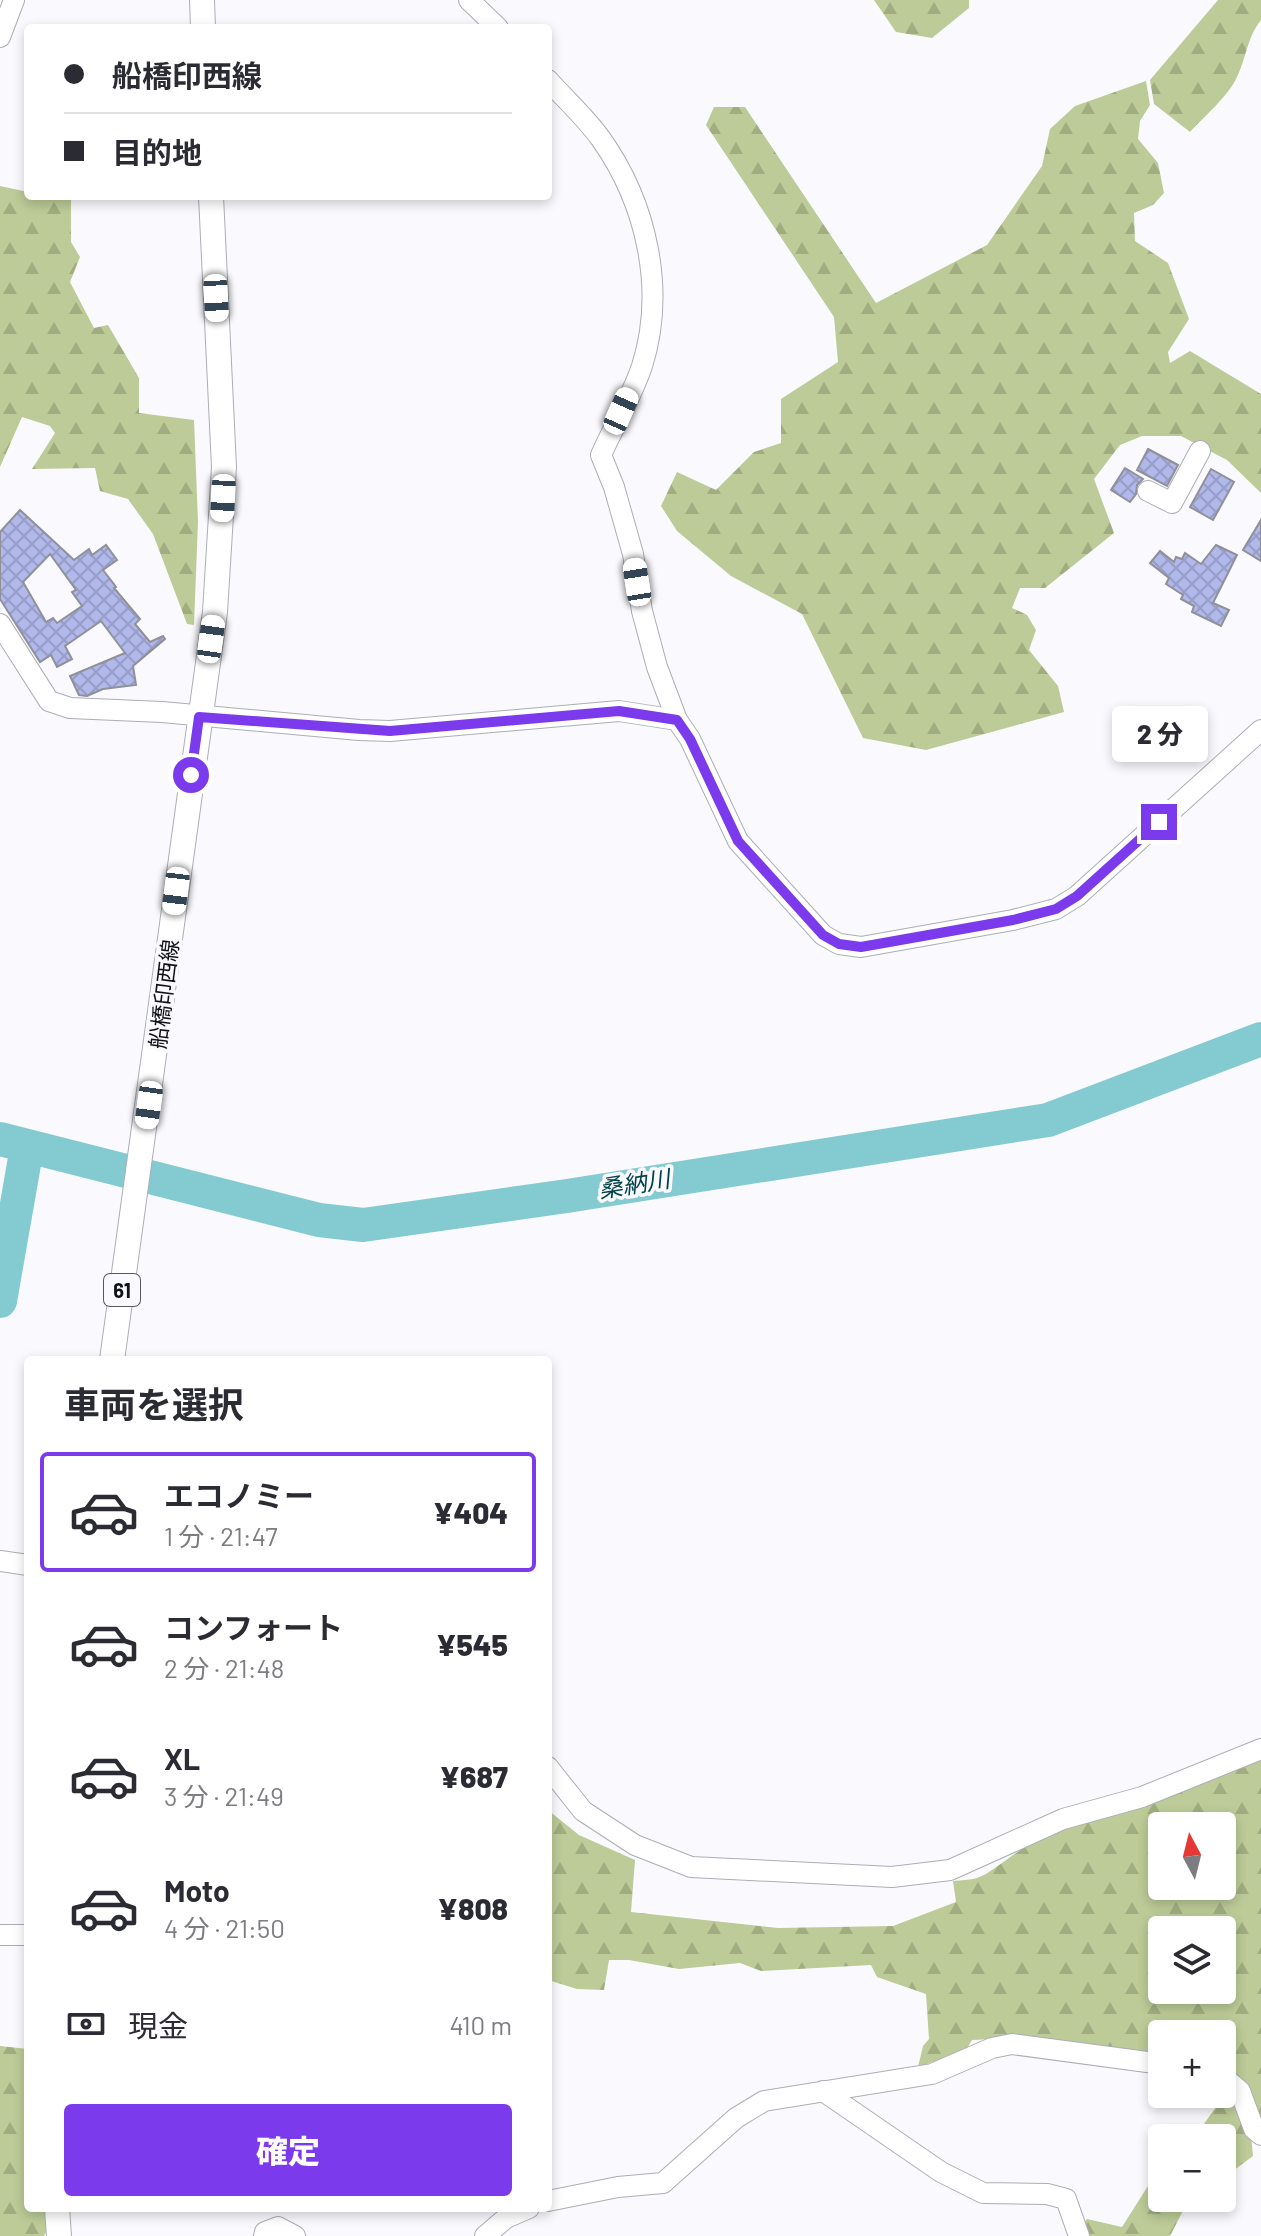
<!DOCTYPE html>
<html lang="ja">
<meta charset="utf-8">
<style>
body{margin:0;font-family:Barlow,"Noto Sans JP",sans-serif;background:#f2f2f3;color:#2b2b33;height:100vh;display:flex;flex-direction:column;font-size:30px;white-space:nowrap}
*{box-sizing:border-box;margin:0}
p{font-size:26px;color:#7c7c81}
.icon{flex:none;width:44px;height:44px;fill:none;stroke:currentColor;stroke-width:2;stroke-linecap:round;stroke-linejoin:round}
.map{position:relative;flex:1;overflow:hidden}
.panel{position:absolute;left:24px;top:1356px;width:528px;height:856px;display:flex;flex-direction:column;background:#fff;border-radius:8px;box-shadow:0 4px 12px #0003}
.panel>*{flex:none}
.guide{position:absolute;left:24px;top:24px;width:528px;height:176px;border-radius:8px;box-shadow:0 4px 12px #0003;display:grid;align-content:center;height:176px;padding:0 40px;background:#fff}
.needle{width:52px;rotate:353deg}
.controls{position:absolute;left:1148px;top:1812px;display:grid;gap:16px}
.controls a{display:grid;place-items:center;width:88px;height:88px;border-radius:8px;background:#fff;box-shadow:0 4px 12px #0003;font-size:40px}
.end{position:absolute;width:36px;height:36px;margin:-18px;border:10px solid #7c3aed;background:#fff;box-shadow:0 0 0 4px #fff}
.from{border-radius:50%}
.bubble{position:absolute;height:56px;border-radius:8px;background:#fff;box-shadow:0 4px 12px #0003;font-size:26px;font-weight:800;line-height:56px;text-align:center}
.car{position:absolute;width:24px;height:48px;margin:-24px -12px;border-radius:10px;box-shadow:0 0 6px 2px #0007;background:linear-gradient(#fff 24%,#345 0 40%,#fff 0 76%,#345 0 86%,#fff 0)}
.guide b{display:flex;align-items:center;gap:28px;height:76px;font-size:30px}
.guide b+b{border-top:2px solid #e1e1e2}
.guide i{width:20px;height:20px;background:#2b2b33}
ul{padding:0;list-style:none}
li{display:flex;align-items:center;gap:24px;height:120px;margin:0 16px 12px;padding:0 24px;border:4px solid transparent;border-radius:8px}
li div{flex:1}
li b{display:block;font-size:30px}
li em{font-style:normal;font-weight:800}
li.current{border-color:#7c3aed}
li>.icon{width:72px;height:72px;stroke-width:1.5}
h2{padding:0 40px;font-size:36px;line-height:96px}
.pay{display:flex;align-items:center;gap:20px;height:88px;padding:0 40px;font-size:30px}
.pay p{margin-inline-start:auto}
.cta{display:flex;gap:16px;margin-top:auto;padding:16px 40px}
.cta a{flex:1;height:92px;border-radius:8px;background:#7c3aed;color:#fff;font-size:32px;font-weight:800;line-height:92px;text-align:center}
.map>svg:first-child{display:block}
</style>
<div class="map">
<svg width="1261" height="2236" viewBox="0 0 1261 2236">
<defs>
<pattern id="forest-firs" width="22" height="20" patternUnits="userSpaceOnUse" patternTransform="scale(2)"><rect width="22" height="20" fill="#bccb97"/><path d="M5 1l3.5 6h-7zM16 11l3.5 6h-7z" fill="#a1ad81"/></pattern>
<pattern id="building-cross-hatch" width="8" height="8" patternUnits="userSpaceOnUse" patternTransform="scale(2)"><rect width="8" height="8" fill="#b1b8ea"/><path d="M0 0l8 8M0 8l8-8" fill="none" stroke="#979dc8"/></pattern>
</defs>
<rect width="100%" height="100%" fill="#fafafe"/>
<!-- forest -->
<g fill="url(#forest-firs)" fill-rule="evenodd">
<path d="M874,0H969V8L932,38L896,32Z"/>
<path d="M1218,0H1261V20C1247,37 1246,60 1236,79C1228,96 1203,118 1190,132L1154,104L1150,80Z"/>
<path d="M1146,81L1150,105L1140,121L1138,139L1158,163L1164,193L1153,205L1134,213L1135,241L1168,263L1189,319L1168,352L1170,363L1190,351L1261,394V493L1227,460L1181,436H1142L1120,445L1094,479L1114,533L1045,588H1020L1012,608L1027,615L1036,630L1029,650L1058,686L1064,712L926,750L863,738L802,614L731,576L677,531L661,506L677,472L716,490L754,452L781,443V399L838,362L834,317L706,125L714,107H745L876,303L987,245L1042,166L1050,129L1075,106Z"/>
<path d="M0,186L28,192V196H71V242L80,257L70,282L94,328L108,325L139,378V413L194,420L198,522L194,625L187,624L153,534L128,499L100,491L95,468L32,469L55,433L50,426L22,417L0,467Z"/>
<path d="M1261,1759V2119L1250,2126L1253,2156L1222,2179V2138H1194L1218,2104L1200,2094H1222V2034H1162V2073L993,2039L972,2040L966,2050L918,2067L923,2046L929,2039L926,1994L877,1977L871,1965L761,1971L740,1963L679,1969L629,1960H609L604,1990L577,1989L548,1980V1810L579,1835L635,1860L631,1912L778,1928L893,1926L956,1902L953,1881C961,1880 970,1880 977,1878C992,1873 1016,1850 1035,1842C1109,1809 1188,1793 1261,1759ZM1162,1826H1222V1886H1162ZM1162,1930H1222V1990H1162Z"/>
<path d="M0,2046L28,2049V2208H58L44,2236H0Z"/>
<path d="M1162,2170V2198H1196L1186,2205L1170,2236H1073L1087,2219L1122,2227L1153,2178Z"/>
</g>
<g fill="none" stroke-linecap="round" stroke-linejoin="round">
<!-- river -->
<g stroke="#84cbd1" stroke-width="34">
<path d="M0,1139L319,1220L363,1225L567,1196L1048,1120L1261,1039"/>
<path d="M0,1301L27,1147"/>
</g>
</g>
<!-- building -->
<g fill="url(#building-cross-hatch)" stroke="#8f9098" stroke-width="2" fill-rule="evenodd">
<path d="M1148,449L1178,465L1167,486L1137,470Z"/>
<path d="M1125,468L1143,479L1137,485L1136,494L1130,502L1111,490Z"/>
<path d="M1211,469L1234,482L1213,520L1190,507Z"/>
<path d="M20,510L74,560L89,549L92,555L106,545L117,560L103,570L116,587L114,588L140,619L135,624L150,642L163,636L165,639L133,666L136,685L103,689L87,696L79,695L70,676L125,653L101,621L65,646L72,659L57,667L51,655L40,662L0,599V532ZM50,554L76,590L72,592L82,606L57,623L53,618L46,622L23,582Z"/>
<path d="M1261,520V561L1243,550Z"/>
<path d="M1216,545L1237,555L1213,603L1229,610L1221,626L1192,612L1194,606L1181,599L1183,595L1166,584L1169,578L1150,563L1160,551L1174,562L1176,557L1182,559L1185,553L1201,564Z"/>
</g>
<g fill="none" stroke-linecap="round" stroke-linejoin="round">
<!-- minor casing -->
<g stroke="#acaeb6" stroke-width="22">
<g id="minor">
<path d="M469,0L498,28"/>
<path d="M0,37L14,0"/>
<path d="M548,80C565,99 586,118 601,139C647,204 666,290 642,366C632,396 614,426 601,455L614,487L633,554L642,611L657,667L677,720"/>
<path d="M1148,491L1172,503L1200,451"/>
<path d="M0,624L49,701L70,708L162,712L359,730L390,731L619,711L677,720L690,739L738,841L823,935L839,944L861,947L1013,920L1056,909L1077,896L1261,730"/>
<path d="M0,1561L28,1565"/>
<path d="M548,1767L583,1811L635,1845L691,1867L892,1877L950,1870L1063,1819L1142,1797L1261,1749"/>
<path d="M0,1935H28"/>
<path d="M1222,2076L1240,2091L1254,2129L1261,2135"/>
<path d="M823,2091L941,2172L983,2193L1047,2194L1066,2199L1079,2236"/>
<path d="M548,2201L618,2187L663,2183L736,2118L764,2101L932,2074L992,2048L1012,2044L1162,2064"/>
<path d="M264,2236L265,2232L278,2227L295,2236"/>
<path d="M485,2236L506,2218L529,2208"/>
</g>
</g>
<!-- major casing -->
<g stroke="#acaeb6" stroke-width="26">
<g id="major">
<path d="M202,0L203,28"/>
<path d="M112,1360L215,612L224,467L211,196"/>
<path d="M57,2208L59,2236"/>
</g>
</g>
<!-- minor -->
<use href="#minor" stroke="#fff" stroke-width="20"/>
<!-- major -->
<use href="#major" stroke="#fff" stroke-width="24"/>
</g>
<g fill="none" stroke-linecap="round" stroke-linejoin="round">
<!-- route -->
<path stroke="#7c3aed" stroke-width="10" d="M191,775L199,717L390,731L619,711L677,720L690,739L738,841L823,935L839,944L861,947L1013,920L1056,909L1077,896L1159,822"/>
</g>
<g text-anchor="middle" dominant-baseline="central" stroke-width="7" stroke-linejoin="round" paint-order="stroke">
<!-- shield labels -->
<rect fill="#fafafe" stroke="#57585b" stroke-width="2" x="104" y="1274" width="36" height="32" rx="6"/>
<g font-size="20" font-weight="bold" fill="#111215">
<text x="122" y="1290">61</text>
</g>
<!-- street labels -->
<g font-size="22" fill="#111215" stroke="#fafafe">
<text transform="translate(163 994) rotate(-83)">船橋印西線</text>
</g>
<!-- water labels -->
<g font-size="24" font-style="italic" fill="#004449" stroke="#fafafe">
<text transform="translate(634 1183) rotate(-9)">桑納川</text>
</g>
</g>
</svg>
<div class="controls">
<a><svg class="needle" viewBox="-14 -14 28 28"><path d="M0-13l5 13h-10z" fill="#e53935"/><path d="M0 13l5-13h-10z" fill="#7c7c81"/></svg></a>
<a><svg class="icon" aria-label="layers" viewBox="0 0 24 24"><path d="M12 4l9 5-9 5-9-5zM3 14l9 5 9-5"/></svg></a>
<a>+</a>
<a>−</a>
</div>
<i class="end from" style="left:191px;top:775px"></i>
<i class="end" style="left:1159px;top:822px"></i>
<div class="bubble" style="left:1112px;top:706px;width:96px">2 分</div>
<i class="car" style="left:216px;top:298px;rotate:177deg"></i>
<i class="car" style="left:621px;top:411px;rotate:24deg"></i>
<i class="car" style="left:223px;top:498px;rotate:183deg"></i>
<i class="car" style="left:637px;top:582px;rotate:351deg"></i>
<i class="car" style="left:211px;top:639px;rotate:8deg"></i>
<i class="car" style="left:176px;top:891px;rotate:187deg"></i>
<i class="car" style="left:149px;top:1105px;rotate:188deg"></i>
<div class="guide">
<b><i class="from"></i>船橋印西線</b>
<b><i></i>目的地</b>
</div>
<section class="panel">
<h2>車両を選択</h2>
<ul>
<li class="current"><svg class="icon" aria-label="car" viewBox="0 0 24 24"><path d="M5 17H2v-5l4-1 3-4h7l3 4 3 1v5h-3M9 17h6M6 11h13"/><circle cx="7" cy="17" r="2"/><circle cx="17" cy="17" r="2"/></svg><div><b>エコノミー</b><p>1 分 · 21:47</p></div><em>¥404</em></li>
<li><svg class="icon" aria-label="car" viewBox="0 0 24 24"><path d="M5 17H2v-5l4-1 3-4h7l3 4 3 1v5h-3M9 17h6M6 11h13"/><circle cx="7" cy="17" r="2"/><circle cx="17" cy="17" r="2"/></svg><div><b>コンフォート</b><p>2 分 · 21:48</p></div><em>¥545</em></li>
<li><svg class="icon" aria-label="car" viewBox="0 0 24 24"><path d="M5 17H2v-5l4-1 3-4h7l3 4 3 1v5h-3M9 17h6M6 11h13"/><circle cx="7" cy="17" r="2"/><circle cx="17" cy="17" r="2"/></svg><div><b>XL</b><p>3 分 · 21:49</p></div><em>¥687</em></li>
<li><svg class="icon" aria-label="car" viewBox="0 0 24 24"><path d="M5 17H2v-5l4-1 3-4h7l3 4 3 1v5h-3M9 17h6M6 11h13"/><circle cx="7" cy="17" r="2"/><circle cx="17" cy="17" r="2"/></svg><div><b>Moto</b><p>4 分 · 21:50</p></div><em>¥808</em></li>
</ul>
<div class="pay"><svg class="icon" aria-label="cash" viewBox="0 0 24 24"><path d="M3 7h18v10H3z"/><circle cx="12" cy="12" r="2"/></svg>現金<p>410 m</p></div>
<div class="cta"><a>確定</a></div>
</section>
</div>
